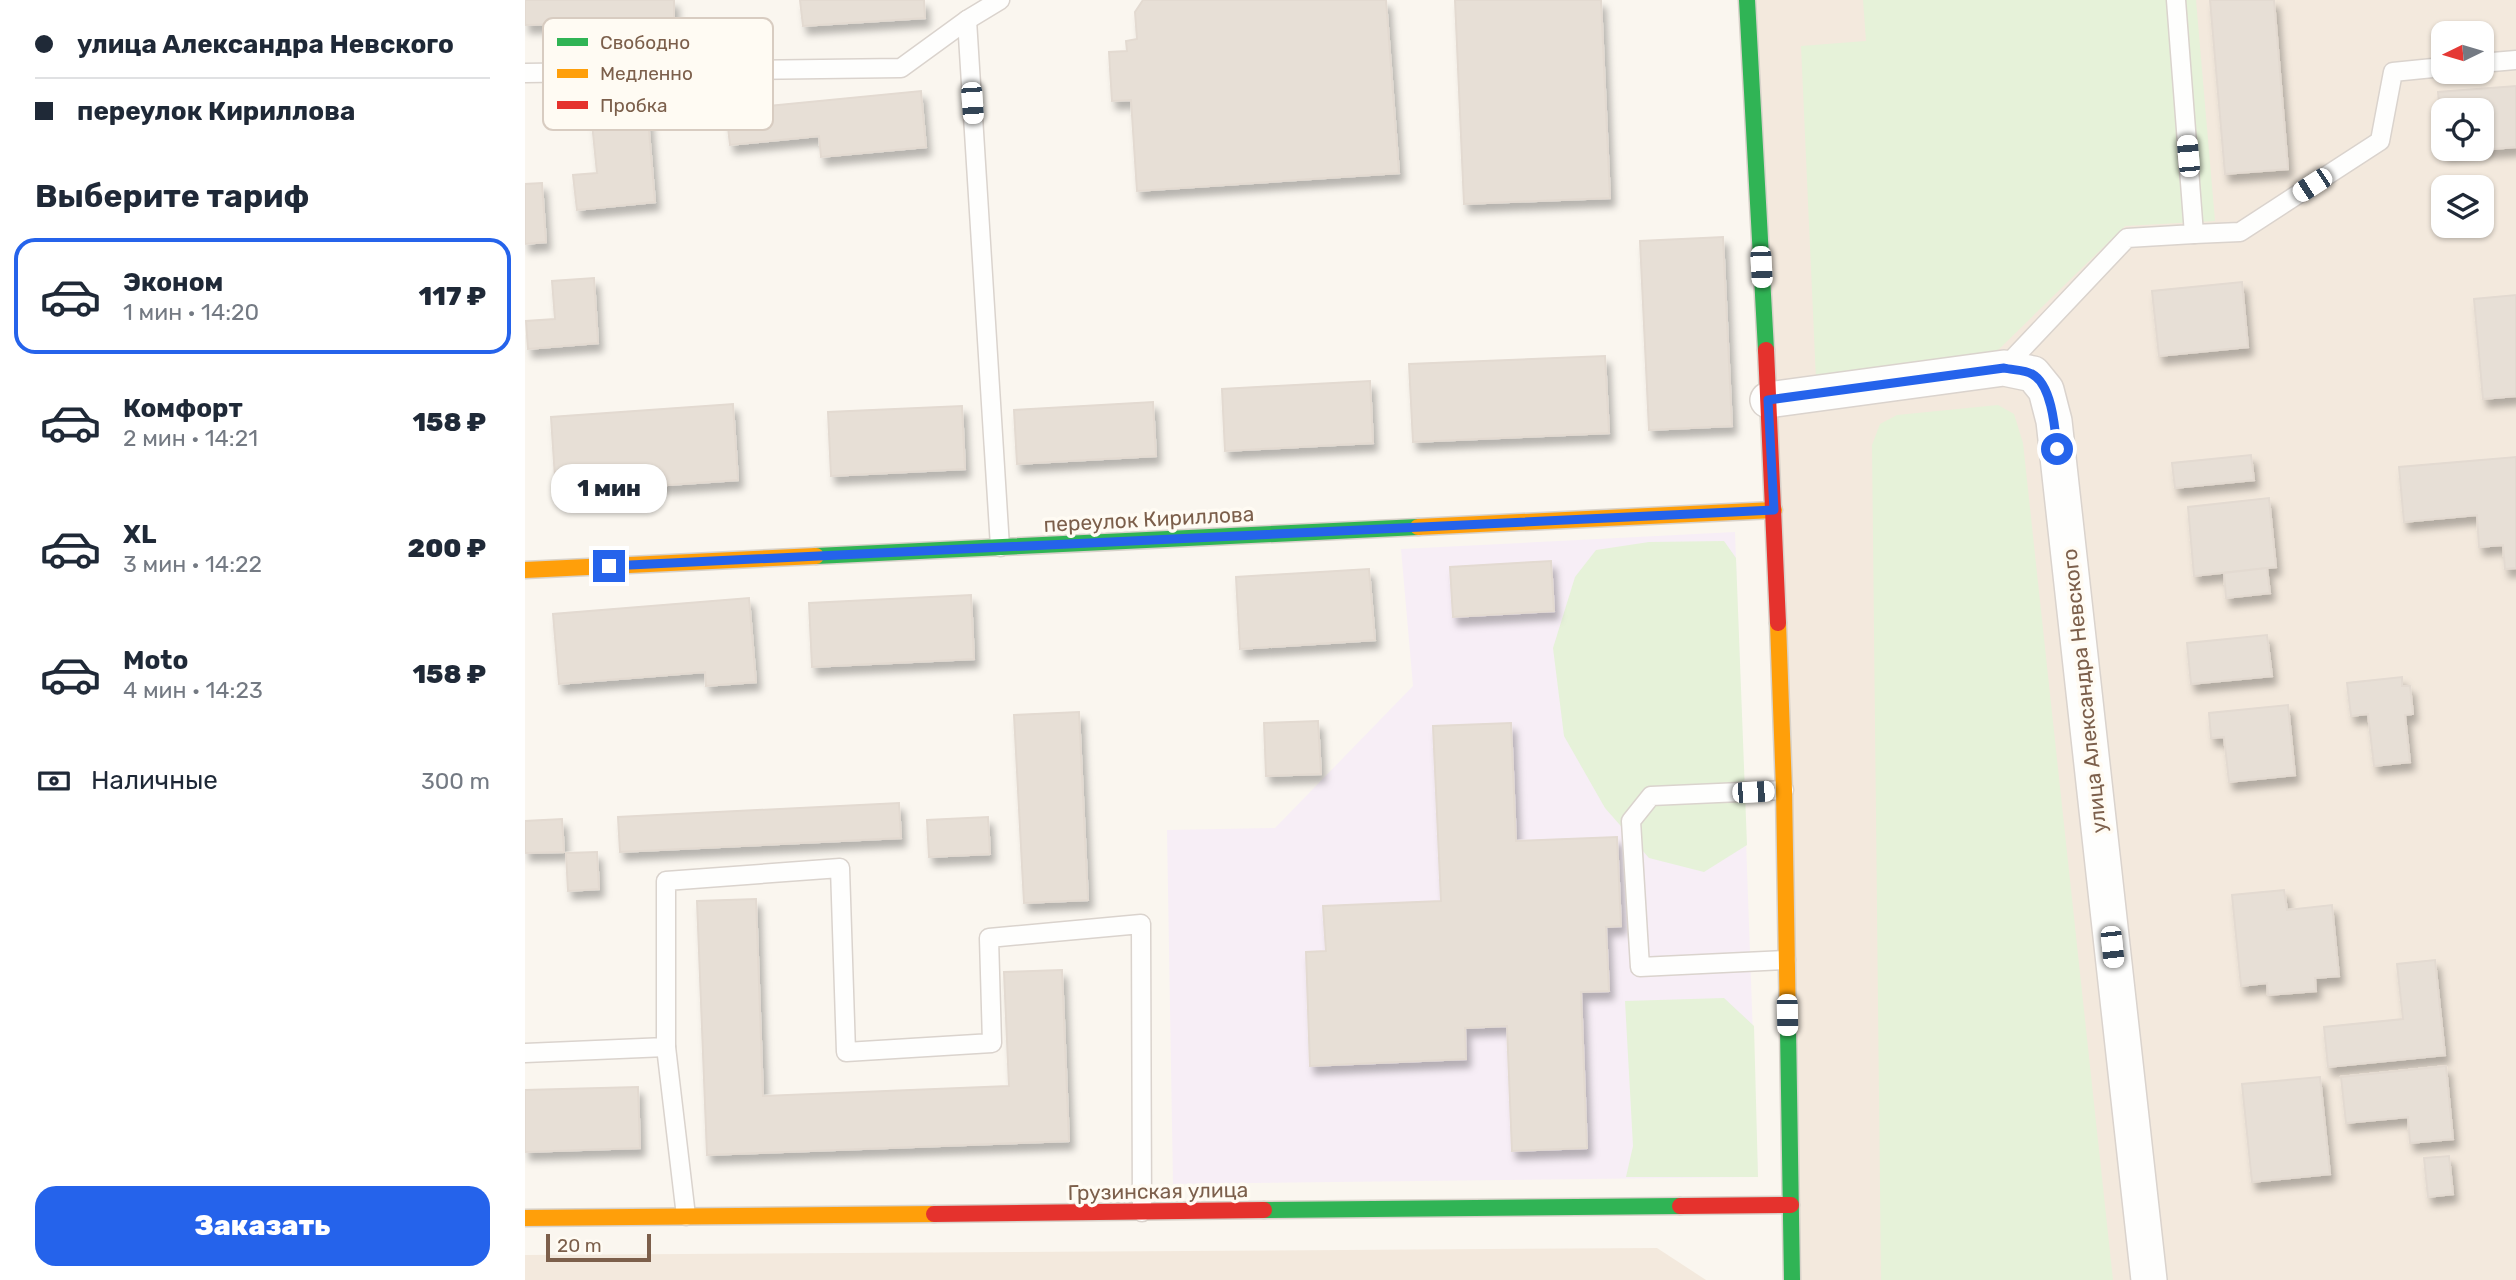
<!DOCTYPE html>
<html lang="ru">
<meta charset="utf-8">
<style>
body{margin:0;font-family:Rubik,sans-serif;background:#f6f6f7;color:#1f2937;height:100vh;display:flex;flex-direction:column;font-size:26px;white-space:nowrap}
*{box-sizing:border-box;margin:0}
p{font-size:23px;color:#747a83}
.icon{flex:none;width:38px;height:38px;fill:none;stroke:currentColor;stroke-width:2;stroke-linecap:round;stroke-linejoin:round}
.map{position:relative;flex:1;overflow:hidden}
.panel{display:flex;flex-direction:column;background:#fff;width:525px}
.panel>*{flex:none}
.top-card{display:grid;align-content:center;height:154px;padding:0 35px;background:#fff}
.needle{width:46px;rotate:265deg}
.fabs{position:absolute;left:1906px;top:21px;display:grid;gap:14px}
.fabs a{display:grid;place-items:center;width:63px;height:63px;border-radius:14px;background:#fff;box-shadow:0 2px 5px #0004;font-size:35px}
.scale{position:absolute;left:21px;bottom:18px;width:105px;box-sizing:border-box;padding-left:7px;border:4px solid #7c5f4b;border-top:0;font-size:19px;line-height:24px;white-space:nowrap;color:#7c5f4b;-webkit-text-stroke:5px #fffbf3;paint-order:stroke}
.end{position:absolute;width:32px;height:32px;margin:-16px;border:9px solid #2563eb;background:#fff;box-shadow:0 0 0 4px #fff}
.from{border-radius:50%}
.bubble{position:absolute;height:49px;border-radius:21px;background:#fff;box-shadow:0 2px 5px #0004;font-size:23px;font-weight:800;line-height:49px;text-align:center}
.car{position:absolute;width:21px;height:42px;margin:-21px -10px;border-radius:9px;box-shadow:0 0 5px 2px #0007;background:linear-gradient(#fff 24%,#345 0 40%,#fff 0 76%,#345 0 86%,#fff 0)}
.top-card b{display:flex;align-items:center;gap:24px;height:66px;font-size:26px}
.top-card b+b{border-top:2px solid #e0e1e3}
.top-card i{width:18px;height:18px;background:#1f2937}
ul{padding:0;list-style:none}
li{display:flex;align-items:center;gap:21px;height:116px;margin:0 14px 10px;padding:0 21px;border:4px solid transparent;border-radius:21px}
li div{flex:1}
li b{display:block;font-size:26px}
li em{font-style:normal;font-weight:800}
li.active{border-color:#2563eb}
li>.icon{width:63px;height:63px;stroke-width:1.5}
h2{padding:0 35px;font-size:32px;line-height:84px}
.pay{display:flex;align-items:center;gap:18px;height:77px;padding:0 35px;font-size:26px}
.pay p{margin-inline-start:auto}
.button{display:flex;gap:14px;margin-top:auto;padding:14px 35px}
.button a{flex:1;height:80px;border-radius:21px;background:#2563eb;color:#fff;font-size:28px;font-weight:800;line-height:80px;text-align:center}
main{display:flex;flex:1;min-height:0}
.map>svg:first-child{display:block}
</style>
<main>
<section class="panel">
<div class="top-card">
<b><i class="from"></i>улица Александра Невского</b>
<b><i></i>переулок Кириллова</b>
</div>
<h2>Выберите тариф</h2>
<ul>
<li class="active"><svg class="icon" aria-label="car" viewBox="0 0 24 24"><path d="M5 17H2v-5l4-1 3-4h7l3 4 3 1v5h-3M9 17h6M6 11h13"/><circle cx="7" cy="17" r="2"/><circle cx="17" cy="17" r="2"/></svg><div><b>Эконом</b><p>1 мин · 14:20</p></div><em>117 ₽</em></li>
<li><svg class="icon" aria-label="car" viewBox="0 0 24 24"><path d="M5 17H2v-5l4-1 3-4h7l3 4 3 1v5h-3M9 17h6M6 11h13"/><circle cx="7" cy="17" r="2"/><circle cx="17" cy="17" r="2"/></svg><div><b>Комфорт</b><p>2 мин · 14:21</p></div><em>158 ₽</em></li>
<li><svg class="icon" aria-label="car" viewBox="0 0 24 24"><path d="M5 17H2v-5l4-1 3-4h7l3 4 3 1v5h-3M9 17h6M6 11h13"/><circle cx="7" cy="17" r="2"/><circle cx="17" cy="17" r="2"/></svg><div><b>XL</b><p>3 мин · 14:22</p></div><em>200 ₽</em></li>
<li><svg class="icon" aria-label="car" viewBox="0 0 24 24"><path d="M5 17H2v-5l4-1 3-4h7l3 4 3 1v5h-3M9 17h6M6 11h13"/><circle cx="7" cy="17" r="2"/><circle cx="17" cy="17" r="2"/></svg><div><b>Moto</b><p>4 мин · 14:23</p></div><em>158 ₽</em></li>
</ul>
<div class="pay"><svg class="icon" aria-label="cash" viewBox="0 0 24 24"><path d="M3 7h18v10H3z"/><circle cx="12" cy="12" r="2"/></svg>Наличные<p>300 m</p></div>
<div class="button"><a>Заказать</a></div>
</section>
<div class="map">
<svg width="1991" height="1280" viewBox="0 0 1991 1280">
<defs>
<filter id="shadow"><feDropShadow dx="4.5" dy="8" stdDeviation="3.5" flood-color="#0004"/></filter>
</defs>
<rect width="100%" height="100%" fill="#faf6ef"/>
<!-- residential -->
<g fill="#f3e9dd" fill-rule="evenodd">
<path d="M1229,0H1991V1280H1266ZM1918,33H1956V72H1918ZM1918,110H1956V149H1918ZM1918,187H1956V226H1918Z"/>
<path d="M1132,1248L1181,1280H0V1255Z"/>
</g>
<!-- education -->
<path fill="#f7eef6" d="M1210,532L1233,1177L648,1184L642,830L750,828L888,686L876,549Z"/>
<!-- green -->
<g fill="#e6f2d9">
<path d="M1338,0H1671L1690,221L1600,226L1469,354L1291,380L1276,46L1341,41Z"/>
<path d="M1473,405L1489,414L1498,443L1588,1280H1356L1347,445L1355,424L1372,415Z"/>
<path d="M1199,541L1211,558L1222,845L1179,872L1124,858L1080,808L1039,736L1028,648L1050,577L1071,550L1124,542Z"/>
<path d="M1199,998L1229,1026L1233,1177H1101L1108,1146L1100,1001Z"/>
</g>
<!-- building -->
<g fill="#e7dfd6" stroke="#e3dad1" stroke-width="2" filter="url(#shadow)">
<path d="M0,0H149V21L0,25Z"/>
<path d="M275,0H399L400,18L278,26Z"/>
<path d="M618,0H861L874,173L612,191L606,100L587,101L584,52L602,51L601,41L612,39L610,12Z"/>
<path d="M930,0H1076L1085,198L939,204Z"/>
<path d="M1685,0H1749L1763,169L1700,174Z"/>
<path d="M1991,86V147L1919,153L1918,149H1956V110H1918V146L1913,92Z"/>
<path d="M396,91L401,147L296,157L294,136L205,145L201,110Z"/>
<path d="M122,107L130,202L52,210L48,175L72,173L66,113Z"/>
<path d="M17,183L21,242L0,244V184Z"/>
<path d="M1198,237L1207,426L1124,430L1115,241Z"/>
<path d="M69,278L73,343L3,349L1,321L30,319L27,281Z"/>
<path d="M1717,282L1723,347L1634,356L1627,291Z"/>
<path d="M1991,295V396L1958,399L1949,299Z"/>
<path d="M1080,356L1084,433L888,442L884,364Z"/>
<path d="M845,381L848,443L700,451L697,389Z"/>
<path d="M628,402L631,456L492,464L489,410Z"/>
<path d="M208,404L213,480L31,493L26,417Z"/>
<path d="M437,406L440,469L306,476L303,412Z"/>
<path d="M1726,455L1729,480L1650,488L1647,463Z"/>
<path d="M1991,457V568L1980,569L1978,545L1954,547L1952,515L1879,522L1874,467Z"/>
<path d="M1744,498L1751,567L1669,576L1663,507Z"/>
<path d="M1026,561L1029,611L928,617L925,567Z"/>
<path d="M1742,568L1745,593L1701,598L1699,573Z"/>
<path d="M844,569L850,640L715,649L711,577Z"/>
<path d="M446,595L449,659L287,667L284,603Z"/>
<path d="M224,598L231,682L181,686L180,672L34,684L28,614Z"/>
<path d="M1742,635L1747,676L1666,684L1662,643Z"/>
<path d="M1877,677V686H1885L1888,714L1880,715L1885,762L1849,766L1843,714L1826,716L1822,683Z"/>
<path d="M1763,705L1770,775L1704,782L1699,737L1686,738L1684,713Z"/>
<path d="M554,712L563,900L499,903L489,715Z"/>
<path d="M793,721L796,774L741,776L739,723Z"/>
<path d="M986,723L991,841L1092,837L1096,926L1081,927L1084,991L1056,992L1062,1148L987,1151L982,1026L940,1028L941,1059L785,1066L781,952L801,951L798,906L916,901L908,726Z"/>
<path d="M374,803L376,838L95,852L93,817Z"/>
<path d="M463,817L465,854L404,857L402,820Z"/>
<path d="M37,819L39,852L0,853V821Z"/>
<path d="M72,852L74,889L43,891L41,853Z"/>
<path d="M1759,890L1762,910L1807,905L1814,976L1790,978L1791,991L1743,995L1742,983L1716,986L1707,895Z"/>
<path d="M231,899L238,1096L484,1086L479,972L537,970L544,1141L182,1155L172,901Z"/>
<path d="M1910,960L1920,1055L1803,1067L1799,1027L1878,1019L1872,964Z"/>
<path d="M1921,1066L1928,1139L1885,1143L1883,1117L1821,1123L1816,1077Z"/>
<path d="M1795,1077L1805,1174L1727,1182L1717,1084Z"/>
<path d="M113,1087L115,1148L0,1152V1090Z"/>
<path d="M1924,1156L1928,1194L1903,1197L1899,1158Z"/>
</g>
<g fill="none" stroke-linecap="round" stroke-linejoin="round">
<!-- lane casing -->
<g stroke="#dad3cd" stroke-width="21">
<g id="lane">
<path d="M442,20L475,547"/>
<path d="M1956,63L1991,60"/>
<path d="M0,73L376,68L442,20L475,0"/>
<path d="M1669,234L1715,232L1855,141L1868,72L1918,67"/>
<path d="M1479,368L1602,238L1669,234L1651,0"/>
<path d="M1259,790L1126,796L1106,821L1115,967L1261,960"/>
<path d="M141,1047L161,1216"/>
<path d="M0,1053L141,1047V881L315,868L321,1052L467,1043L464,938L616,924L617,1212"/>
</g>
</g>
<!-- street casing -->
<g stroke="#dad3cd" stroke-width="38">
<path id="street" d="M1243,400L1479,368L1508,374L1521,390L1529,421L1624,1280"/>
</g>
<!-- fast casing -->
<g stroke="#d8d2ca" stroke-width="19">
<g id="fast">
<path d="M1222,0L1241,350"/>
<path d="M291,556L893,527"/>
<path d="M1263,1028L1267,1280"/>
<path d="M739,1210L1155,1206"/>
</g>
</g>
<!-- slow casing -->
<g stroke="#d8d2ca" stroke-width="19">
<g id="slow">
<path d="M893,527L1249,510"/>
<path d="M0,570L291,556"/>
<path d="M1253,623L1259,790L1263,1028"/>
<path d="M0,1218L409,1214"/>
</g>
</g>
<!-- jam casing -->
<g stroke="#d8d2ca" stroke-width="19">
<g id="jam">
<path d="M1241,350L1253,623"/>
<path d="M1155,1206L1266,1205"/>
<path d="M409,1214L739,1210"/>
</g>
</g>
<!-- lane -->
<use href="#lane" stroke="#fefefd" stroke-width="18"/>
<!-- street -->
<use href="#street" stroke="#fefefd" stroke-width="35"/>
<!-- fast -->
<use href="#fast" stroke="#30b455" stroke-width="16"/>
<!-- slow -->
<use href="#slow" stroke="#ff9f0a" stroke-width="16"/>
<!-- jam -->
<use href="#jam" stroke="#e5322d" stroke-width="16"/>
</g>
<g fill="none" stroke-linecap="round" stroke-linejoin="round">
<!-- route -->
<path stroke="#2563eb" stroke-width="9" d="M84,566L1249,510L1243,400L1479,368C1487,370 1500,370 1507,374C1527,385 1530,428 1532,449"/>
</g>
<g text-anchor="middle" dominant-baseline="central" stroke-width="7" stroke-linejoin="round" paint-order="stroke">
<!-- street labels -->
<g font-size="21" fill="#7c5f4b" stroke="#fffbf3">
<text transform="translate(624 519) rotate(-3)">переулок Кириллова</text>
<text transform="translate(1559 691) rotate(-96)">улица Александра Невского</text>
<text transform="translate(633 1191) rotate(-1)">Грузинская улица</text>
</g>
</g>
<!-- legend -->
<rect x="18" y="18" width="230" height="112" rx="10" fill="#fffbf3" stroke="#d8ccc1" stroke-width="2"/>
<rect x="32" y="38" width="31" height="8" fill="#30b455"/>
<rect x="32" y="69" width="31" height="9" fill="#ff9f0a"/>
<rect x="32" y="101" width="31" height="8" fill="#e5322d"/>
<g font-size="19" fill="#7c5f4b">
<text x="75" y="49">Свободно</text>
<text x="75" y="80">Медленно</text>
<text x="75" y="112">Пробка</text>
</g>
</svg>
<div class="fabs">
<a><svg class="needle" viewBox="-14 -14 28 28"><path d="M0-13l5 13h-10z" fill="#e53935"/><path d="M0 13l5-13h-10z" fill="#747a83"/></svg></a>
<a><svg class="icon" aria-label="locate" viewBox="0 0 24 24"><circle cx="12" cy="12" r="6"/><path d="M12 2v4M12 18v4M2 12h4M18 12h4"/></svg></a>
<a><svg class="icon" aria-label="layers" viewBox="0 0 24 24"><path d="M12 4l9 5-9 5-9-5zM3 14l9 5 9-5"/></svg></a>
</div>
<div class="scale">20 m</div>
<i class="end from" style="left:1532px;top:449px"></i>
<i class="end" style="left:84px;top:566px"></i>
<div class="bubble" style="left:26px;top:464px;width:116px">1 мин</div>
<i class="car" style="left:447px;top:103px;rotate:176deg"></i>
<i class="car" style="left:1663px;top:156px;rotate:355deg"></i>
<i class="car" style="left:1787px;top:185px;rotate:237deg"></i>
<i class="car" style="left:1236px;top:267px;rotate:177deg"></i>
<i class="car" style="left:1228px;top:792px;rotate:87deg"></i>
<i class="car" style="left:1587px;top:947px;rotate:174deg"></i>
<i class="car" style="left:1262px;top:1015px;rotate:179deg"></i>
</div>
</main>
